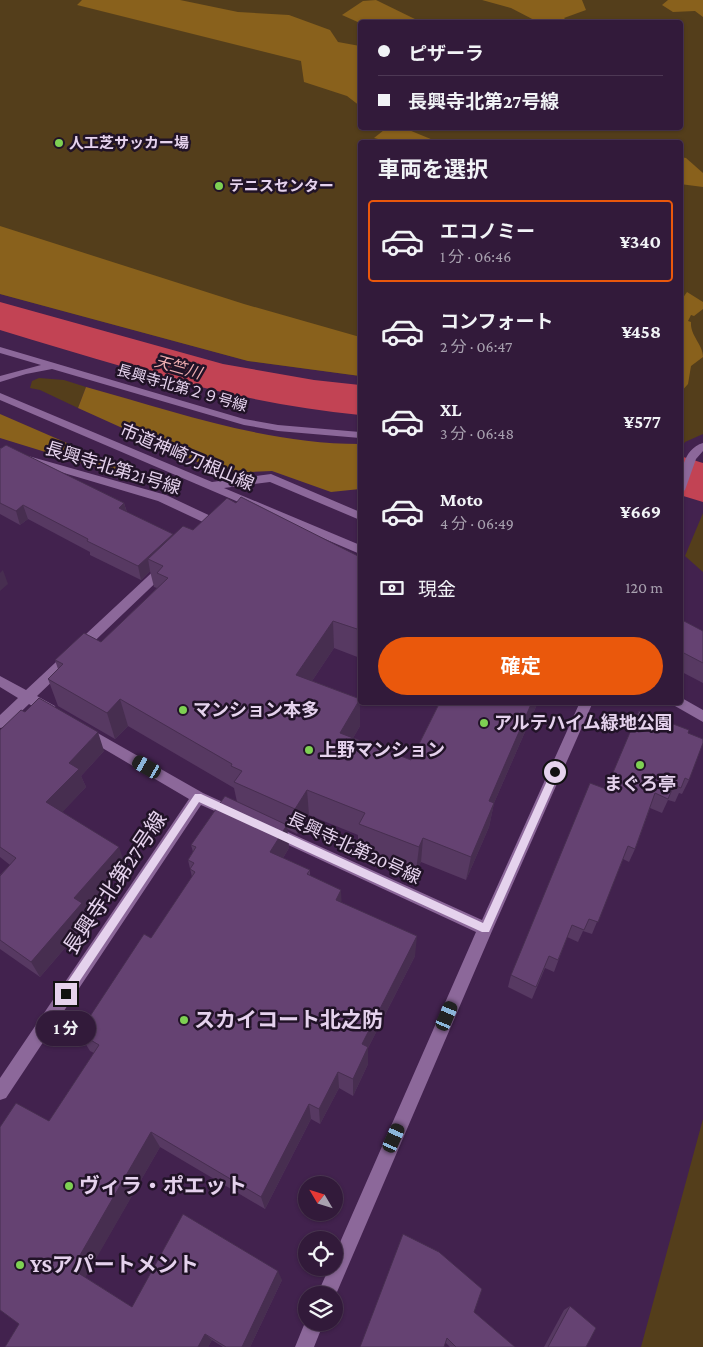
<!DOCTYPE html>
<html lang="ja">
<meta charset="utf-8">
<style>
body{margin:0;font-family:"Crimson Pro","Noto Sans JP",serif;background:#3d2745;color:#f1f3f6;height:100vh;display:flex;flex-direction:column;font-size:19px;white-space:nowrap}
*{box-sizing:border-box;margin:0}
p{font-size:16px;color:#a8a1af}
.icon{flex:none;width:28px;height:28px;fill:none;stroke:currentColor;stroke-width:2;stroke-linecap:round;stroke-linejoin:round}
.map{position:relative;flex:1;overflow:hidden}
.drawer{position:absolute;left:358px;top:140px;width:325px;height:565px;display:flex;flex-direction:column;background:#321a3a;border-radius:5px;box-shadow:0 1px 4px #0004,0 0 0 1px #4d3854}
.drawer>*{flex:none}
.hud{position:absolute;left:358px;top:20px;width:325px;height:110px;border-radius:5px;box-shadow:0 1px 4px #0004,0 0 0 1px #4d3854;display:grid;align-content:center;height:110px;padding:0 20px;background:#321a3a}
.needle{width:32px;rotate:308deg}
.fabs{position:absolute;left:298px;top:1176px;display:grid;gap:10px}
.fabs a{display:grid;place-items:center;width:45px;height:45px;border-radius:50%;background:#321a3a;box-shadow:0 1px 4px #0004,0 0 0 1px #4d3854;font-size:25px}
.end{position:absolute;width:22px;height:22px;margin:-11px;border:6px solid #e5d2ed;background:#111;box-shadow:0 0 0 2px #111}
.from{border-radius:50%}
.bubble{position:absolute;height:35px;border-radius:18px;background:#321a3a;box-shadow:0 1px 4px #0004,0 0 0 1px #4d3854;font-size:16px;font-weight:700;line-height:35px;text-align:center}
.car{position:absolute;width:15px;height:30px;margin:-15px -8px;border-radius:6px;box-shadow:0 0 4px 1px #0007;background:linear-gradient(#222 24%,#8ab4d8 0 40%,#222 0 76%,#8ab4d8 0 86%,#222 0)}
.hud b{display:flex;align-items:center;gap:18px;height:48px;font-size:19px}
.hud b+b{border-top:1px solid #4d3854}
.hud i{width:12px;height:12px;background:#f1f3f6}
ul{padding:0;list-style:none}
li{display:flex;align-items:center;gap:15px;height:82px;margin:0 10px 8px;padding:0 10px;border:2px solid transparent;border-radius:5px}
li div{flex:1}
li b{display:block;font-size:19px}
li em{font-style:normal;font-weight:700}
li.active{border-color:#ea580c}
li>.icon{width:45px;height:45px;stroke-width:1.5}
h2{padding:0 20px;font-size:22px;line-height:60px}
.pay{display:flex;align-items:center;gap:12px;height:55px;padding:0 20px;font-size:19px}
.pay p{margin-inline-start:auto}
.cta{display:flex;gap:10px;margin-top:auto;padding:10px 20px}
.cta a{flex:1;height:58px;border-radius:30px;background:#ea580c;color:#fff;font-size:20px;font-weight:700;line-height:58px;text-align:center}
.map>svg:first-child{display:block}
</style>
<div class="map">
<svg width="703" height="1347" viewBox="0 0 703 1347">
<rect width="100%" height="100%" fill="#42224e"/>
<!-- green -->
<g fill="#543e1b" fill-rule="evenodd">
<path d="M0,0H703V434L685,442L680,450V142H360V376L248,361L0,294ZM360,22H680V128H360Z"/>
<path d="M39,378L64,380L86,387L78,408L40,390L30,388L32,381Z"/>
<path d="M703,513V572L685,556Z"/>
<path d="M703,1119V1347H641Z"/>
</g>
<!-- forest -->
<g fill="#89611c">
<path d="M82,0H180L238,12L289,15L330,30L338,42L360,46V106L347,96L304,82L301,61L77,5Z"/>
<path d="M376,0L421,22L360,23L342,15L363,1Z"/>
<path d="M482,0H582L586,10L564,18L568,22H538L511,8Z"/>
<path d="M668,0H703V17L695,11L673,12L662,5Z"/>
<path d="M397,128H404L438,142H390L374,138L384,130Z"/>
<path d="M680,157L686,158L703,173V187L680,184Z"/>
<path d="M0,226L244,304L360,337V376L248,361L0,294Z"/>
<path d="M687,292L703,302V309L694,316L691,315L688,321L691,322C690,336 703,344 703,357L691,366L688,384L680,393V302Z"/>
<path d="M86,387C176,412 266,444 360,444V489L331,492L272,471L222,473L78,408Z"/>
<path d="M0,414L120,466V475L0,438Z"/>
</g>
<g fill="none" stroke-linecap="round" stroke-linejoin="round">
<!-- river -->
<g fill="#c24354" fill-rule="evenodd">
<path d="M0,302L223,364L314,380L360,385V415C236,403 119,366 0,330Z"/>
<path d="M680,456L703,463V502L680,495Z"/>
</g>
<!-- minor -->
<g fill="#8c689a" fill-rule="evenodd">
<path d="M0,347L244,419L278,425L360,432V438L278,431L244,425L52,369L26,374L0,382V376L41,365L0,353Z"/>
<path d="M0,393L212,482L271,474L360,512V520L270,482L224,488L360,545V554L0,400Z"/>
<path d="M703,443V451L696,459L685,490L680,494C680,476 682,449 703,443Z"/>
<path d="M0,448L166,495L217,519L219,522L212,530H204L202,527L205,523L158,501L0,454Z"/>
<path d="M164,564L170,568L168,571L37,696L55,706L56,710L55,714C46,717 36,708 29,704L5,727L0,728V715L18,698L0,687V676L26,690L160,565Z"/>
<path d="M680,697L703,710V722L675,706L674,702H680Z"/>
<path d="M580,702H593L492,931L334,1299V1295H317L329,1268H334V1256L476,932L269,836L267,832L269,828L274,826L279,828L482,920Z"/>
<path d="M87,727L203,793L238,809L240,813L238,817L233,819L201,805L6,1098L0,1100V1078L189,799L82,736L80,732L82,728Z"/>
<path d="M306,1320V1322H324L314,1347H295Z"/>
</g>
</g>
<!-- wall -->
<g fill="#573962">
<path d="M0,449L124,503L127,512L173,535L193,530L360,557V658L334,648L312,681L360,699V726L353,738L411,760L440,702H538L494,803L489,827L466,880L421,862L416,871L358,848V835L309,815L297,834L287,829L289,848L283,858L310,870V875L341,903L415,956L368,1048V1064L353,1096L339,1088L320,1124L311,1119L265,1209L160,1147L85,1277L132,1307L282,1280L250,1347H223L212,1340L208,1347H5L19,1324L49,1121L94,1053L90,1051L79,1033L151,938L192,877L188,860L193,852L191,845L237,802L234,788L128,726L115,739L58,706L48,679L58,669L55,660L101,642L157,588L154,587L150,571L141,580L90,555V552L28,519L20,525L0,514Z"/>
<path d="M680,626L703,631V683L680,671Z"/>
<path d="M25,712L104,751L81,776L86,787L62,812L125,865L85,911L89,920L40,977L0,949V875L10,865L0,857V730Z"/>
<path d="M688,733L689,780L682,794L679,793L675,802L668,800L662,813L650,808L635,849L629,862L623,859L592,934L583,931L578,942L567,937L554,972L545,968L532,999L508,987L511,975L606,789Z"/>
<path d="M570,1306L586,1347H544L564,1310Z"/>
<path d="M474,1312L515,1347H450L445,1342L360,1347Z"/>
</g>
<!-- shaded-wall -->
<g fill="#472e50">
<path d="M124,503L128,517L119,508Z"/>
<path d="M23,505L28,519L20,525L16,511Z"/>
<path d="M173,534L176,548L148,559L150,571L141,580L138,566Z"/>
<path d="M3,570L8,584L0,591V573Z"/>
<path d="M333,621L334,648L298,702L296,675Z"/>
<path d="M120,699L128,726L115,739L107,713Z"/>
<path d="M360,699V726L341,759L340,733Z"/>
<path d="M532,702H538L484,826L489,801Z"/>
<path d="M98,732L104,751L81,776L86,787L55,820L46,802L69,763Z"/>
<path d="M307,790L309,815L297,834L295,809Z"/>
<path d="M494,803L489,827L466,880L471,857Z"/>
<path d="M287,825L289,848L273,874L270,852Z"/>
<path d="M423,838L421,862L416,871L419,847Z"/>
<path d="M119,847L125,865L85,911L89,920L40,977L31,962L74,898Z"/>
<path d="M341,890L342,912L336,900Z"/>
<path d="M417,936L415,956L368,1048V1064L353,1096V1079L362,1044Z"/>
<path d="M338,1072L339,1088L320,1124L319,1109Z"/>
<path d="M309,1104L311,1119L265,1209L261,1197Z"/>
<path d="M151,1132L160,1147L85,1278L72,1269Z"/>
<path d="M278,1271L282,1280L250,1347H242Z"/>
<path d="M205,1334L212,1340L208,1347H198Z"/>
</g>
<!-- building -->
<g fill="#654272" stroke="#472e50">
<path d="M6,445L124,503L119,508L173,534L138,566L87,541L88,539L23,505L16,511L0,503V449Z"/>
<path d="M241,497L360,557V630L333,621L296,675L360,699L340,733L411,760L440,702H532L489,801L494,803L471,857L423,838L419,847L359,824L365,813L307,790L295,809L234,782L242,771L231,766L232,764L120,699L107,713L48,679L63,664L55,660L84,633L101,642L168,578L157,573L163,566L148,559L183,526L193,530L227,498L236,503Z"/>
<path d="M684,621L703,631V663L680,651V626Z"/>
<path d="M39,698L98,732L69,763L79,769L46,802L119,847L74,898L82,903L31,962L0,940V876L16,858L0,847V730L21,710L25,712Z"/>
<path d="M639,711L689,730L688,733L703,739V743L689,780L685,778L681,788L674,785L668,799L655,793L635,849L628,846L598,922L589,919L584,930L572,925L558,960L549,956L536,987L511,975L590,783L606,789Z"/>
<path d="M225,796L287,825L270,852L310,870L307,874L341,890L336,900L417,936L362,1044L368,1047L353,1079L338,1072L319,1109L309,1104L261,1197L151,1132L72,1269L132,1307L183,1214L278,1271L242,1347H226L205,1334L198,1347H5L19,1324L0,1310V1127L16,1103L49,1121L99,1045L79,1033L144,934L151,938L195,872L190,869L194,863L188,860L196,847L191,845Z"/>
<path d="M403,1234L439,1252L482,1289L474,1312L515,1347H456L447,1338L444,1347H360Z"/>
<path d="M570,1306L596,1328L586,1347H548Z"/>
</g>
<!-- route -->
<path fill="#e5d2ed" d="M555,768L560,772L489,932H482L199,802L69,997H62V990L195,794H201L483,923L551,772Z"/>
<!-- markers -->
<g fill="#7ed053" stroke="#211327" stroke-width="2">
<circle cx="59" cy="143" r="5"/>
<circle cx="219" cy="186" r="5"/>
<circle cx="183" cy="710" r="5"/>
<circle cx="484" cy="723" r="5"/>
<circle cx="309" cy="750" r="5"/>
<circle cx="640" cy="765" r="5"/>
<circle cx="184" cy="1020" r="5"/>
<circle cx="69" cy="1186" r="5"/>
<circle cx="20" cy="1265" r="5"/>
</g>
<g text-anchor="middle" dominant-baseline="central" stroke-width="5" stroke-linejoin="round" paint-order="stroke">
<!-- far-poi labels -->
<g font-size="15" font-weight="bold" fill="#e5d2ed" stroke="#211327" text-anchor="start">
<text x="69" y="143">人工芝サッカー場</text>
<text x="229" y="186">テニスセンター</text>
</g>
<!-- far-street labels -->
<g font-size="15" fill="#e5d2ed" stroke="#211327">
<text transform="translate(182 388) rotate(16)">長興寺北第２９号線</text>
</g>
<!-- far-water labels -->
<g font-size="16" font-style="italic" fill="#eeadb0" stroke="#211327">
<text transform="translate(178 367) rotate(16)">天竺川</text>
</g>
<!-- street labels -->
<g font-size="18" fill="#e5d2ed" stroke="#211327">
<text transform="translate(187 457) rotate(23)">市道神崎刀根山線</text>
<text transform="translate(113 468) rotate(17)">長興寺北第21号線</text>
<text transform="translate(354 848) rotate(25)">長興寺北第20号線</text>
</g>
<!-- poi labels -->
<g font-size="18" font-weight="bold" fill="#e5d2ed" stroke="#211327" text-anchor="start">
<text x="193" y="710">マンション本多</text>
<text x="494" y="723">アルテハイム緑地公園</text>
<text x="319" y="750">上野マンション</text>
<text x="640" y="784" text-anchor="middle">まぐろ亭</text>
</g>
<!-- near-street labels -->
<g font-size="21" fill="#e5d2ed" stroke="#211327">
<text transform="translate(115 883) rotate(-56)">長興寺北第27号線</text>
</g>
<!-- near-poi labels -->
<g font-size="21" font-weight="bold" fill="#e5d2ed" stroke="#211327" text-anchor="start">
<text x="194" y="1020">スカイコート北之防</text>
<text x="79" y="1186">ヴィラ・ポエット</text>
<text x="30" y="1265">YSアパートメント</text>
</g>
</g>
</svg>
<div class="fabs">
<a><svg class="needle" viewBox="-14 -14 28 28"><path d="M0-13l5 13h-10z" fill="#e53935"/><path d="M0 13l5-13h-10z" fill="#a8a1af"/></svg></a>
<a><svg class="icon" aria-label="locate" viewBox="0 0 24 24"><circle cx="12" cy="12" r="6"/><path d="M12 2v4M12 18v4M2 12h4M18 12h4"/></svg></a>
<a><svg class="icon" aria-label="layers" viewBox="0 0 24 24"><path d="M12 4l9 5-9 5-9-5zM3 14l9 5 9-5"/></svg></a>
</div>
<i class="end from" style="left:555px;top:772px"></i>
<i class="end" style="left:66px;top:994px"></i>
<div class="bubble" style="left:36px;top:1011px;width:60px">1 分</div>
<i class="car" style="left:147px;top:767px;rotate:300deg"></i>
<i class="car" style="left:447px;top:1016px;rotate:23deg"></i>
<i class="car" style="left:394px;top:1138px;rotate:24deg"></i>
<div class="hud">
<b><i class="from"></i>ピザーラ</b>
<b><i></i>長興寺北第27号線</b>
</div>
<section class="drawer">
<h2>車両を選択</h2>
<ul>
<li class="active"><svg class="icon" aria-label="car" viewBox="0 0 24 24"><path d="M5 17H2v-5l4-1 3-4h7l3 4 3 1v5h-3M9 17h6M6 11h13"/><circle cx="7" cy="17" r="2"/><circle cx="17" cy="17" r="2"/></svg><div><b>エコノミー</b><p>1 分 · 06:46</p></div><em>¥340</em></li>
<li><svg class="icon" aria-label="car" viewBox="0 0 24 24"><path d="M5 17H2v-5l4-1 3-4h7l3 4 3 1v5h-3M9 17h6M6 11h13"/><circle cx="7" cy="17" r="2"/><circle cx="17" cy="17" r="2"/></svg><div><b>コンフォート</b><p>2 分 · 06:47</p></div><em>¥458</em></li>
<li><svg class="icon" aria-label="car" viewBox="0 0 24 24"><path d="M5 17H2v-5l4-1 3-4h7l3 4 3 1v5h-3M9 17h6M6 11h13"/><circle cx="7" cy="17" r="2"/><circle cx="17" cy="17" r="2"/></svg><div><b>XL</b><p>3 分 · 06:48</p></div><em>¥577</em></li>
<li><svg class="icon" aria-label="car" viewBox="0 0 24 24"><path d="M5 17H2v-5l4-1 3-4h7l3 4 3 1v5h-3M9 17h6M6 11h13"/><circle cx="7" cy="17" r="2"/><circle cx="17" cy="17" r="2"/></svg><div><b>Moto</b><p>4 分 · 06:49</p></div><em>¥669</em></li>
</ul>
<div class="pay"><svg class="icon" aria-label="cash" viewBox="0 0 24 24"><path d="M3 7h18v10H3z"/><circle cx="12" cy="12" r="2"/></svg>現金<p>120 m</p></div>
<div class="cta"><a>確定</a></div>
</section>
</div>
